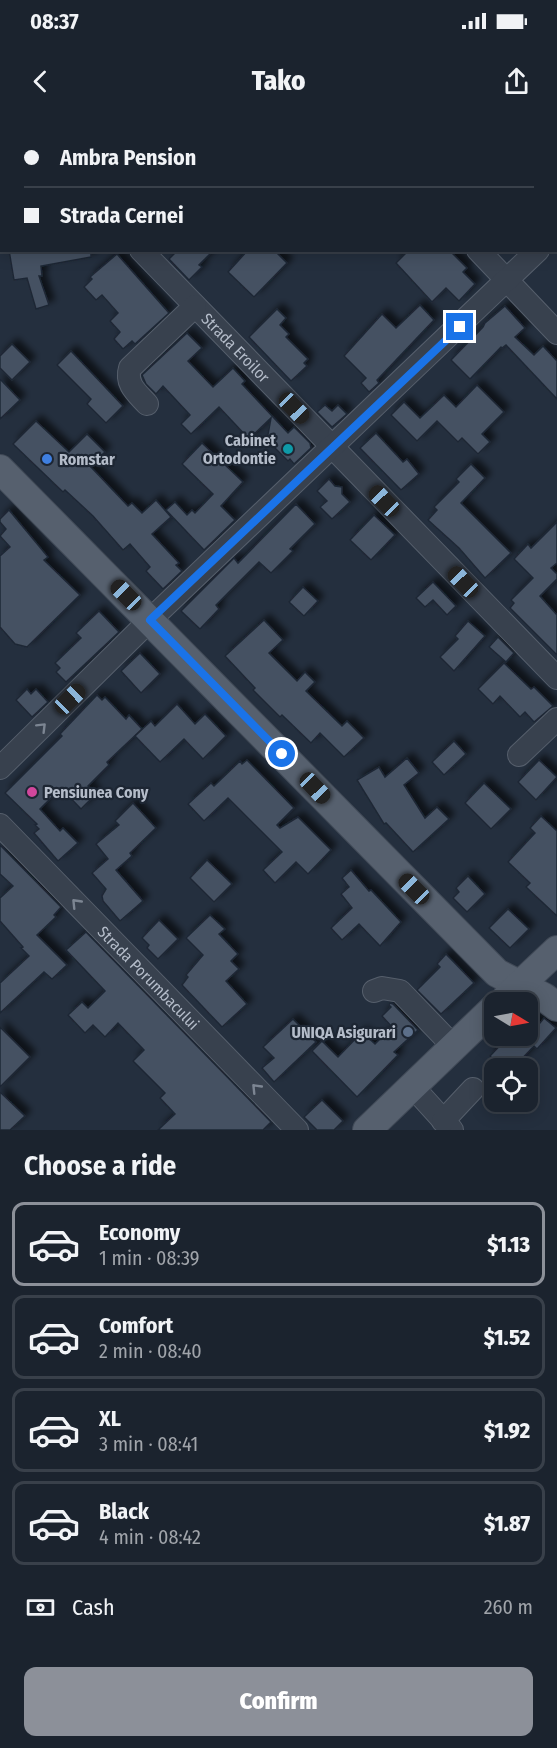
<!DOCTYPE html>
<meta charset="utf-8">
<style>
body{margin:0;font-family:"Fira Sans Condensed",sans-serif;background:#242b36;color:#f1f3f6;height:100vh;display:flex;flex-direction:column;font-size:22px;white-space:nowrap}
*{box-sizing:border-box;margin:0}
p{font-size:20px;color:#a0a4aa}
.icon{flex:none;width:33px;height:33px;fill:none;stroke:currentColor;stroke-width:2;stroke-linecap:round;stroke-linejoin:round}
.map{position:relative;height:1010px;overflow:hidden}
.sheet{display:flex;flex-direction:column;background:#1b232e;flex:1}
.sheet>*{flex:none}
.top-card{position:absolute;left:0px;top:0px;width:558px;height:132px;box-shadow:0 3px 15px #0003,0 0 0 2px #39404a;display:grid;align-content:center;height:132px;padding:0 24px;background:#1b232e}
.needle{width:39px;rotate:100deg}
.controls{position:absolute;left:484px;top:872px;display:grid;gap:12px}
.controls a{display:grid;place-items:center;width:54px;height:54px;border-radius:12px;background:#1b232e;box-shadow:0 3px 15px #0003,0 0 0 2px #39404a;font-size:30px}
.end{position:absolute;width:27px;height:27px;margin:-14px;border:8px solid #1a73e8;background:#fff;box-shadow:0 0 0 3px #fff}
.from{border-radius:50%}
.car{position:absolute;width:18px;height:36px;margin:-18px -9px;border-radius:8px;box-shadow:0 0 4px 2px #0007;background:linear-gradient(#222 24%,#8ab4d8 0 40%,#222 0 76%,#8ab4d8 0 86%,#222 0)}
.top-card b{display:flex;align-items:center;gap:21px;height:57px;font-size:22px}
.top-card b+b{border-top:2px solid #39404a}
.top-card i{width:15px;height:15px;background:#f1f3f6}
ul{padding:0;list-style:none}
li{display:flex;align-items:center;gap:18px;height:84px;margin:0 12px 9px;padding:0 12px;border:3px solid #39404a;border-radius:12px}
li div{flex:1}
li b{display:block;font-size:22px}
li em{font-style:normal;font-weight:800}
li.active{border-color:#8c9099}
li>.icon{width:54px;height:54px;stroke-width:1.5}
h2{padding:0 24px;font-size:27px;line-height:72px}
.pay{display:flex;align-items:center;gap:15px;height:66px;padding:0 24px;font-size:22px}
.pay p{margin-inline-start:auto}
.action{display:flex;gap:12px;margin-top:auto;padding:12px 24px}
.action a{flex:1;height:69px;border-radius:12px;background:#8c9099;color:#fff;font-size:24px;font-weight:800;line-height:69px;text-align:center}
.status{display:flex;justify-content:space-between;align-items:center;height:42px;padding:0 30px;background:#1b232e;direction:ltr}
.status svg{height:16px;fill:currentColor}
header{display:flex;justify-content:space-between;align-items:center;height:78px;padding:0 24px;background:#1b232e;font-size:27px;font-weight:800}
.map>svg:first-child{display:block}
</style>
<div class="status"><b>08:37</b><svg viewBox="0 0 49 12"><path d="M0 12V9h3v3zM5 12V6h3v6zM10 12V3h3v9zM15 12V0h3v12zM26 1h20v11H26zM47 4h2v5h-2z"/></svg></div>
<header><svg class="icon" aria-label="back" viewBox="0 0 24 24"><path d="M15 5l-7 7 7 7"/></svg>Tako<svg class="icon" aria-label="share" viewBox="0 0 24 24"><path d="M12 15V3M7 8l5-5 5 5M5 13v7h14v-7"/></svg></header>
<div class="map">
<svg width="557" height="1010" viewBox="0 0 557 1010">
<defs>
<filter id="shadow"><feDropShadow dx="5.5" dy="-5.5" stdDeviation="3" flood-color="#0009"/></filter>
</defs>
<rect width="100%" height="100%" fill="#242f3e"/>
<!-- building -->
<g fill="#455162" stroke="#1f2835" stroke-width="1.5" filter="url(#shadow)">
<path d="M9,130H91V137L41,146L42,156H39L49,185L36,189L27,158L14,160Z"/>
<path d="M178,130H214L199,145L202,147L189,160L169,139Z"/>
<path d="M248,130H274L287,143L254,177L228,152Z"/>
<path d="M409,130H449L467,148L463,152L475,164L459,181L446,168L432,182L396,143Z"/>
<path d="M117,134L169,193L135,224L132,221L123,229L114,219L120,212L110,201L118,193L102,175L96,180L84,167L92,159L90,157Z"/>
<path d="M420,185L434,200L377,260L379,263L369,272L361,263L366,258L344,236L382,194L396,208Z"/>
<path d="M505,186L525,208L515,217L534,235L543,226L557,241V279L506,225L502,228L501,227L470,259L451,240L483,207L485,203Z"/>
<path d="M277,189L286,198L280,205L289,214L286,217L308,239L304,243L307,246L291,261L249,217Z"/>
<path d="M187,213L202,228L188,241L213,267L233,248L245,261L242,264L288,313L294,307L310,323L311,328L294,344L290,339L288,341L267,320L271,298L249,319L219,287L191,314L181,304L190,295L163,266L156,274L146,264L142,255Z"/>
<path d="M12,224L30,242L12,260L0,248V236Z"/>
<path d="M71,231L123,286L106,303L87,284L91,279L57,245Z"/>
<path d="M0,259L20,280L0,299Z"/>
<path d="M477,265L504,292L482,314L490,322L478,334L462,318L458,322L437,301L417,321L391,295L404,282L420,298L444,275L456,287Z"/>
<path d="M325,285L332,291L338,285L347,294L332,307L317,292Z"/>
<path d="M36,301L69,332L87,314L105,332L90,346L128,386L132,383L142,393L156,380L171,397L152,414L179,443L176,445L182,451L163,469L146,451L150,447L130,424L123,430L93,396L65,370L63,372L13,324Z"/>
<path d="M376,313L403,342L407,339L419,354L401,370L360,328Z"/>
<path d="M202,323L243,362L221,386L235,400L204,430L166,390L175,382L187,395L192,390L195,393L213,374L182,344Z"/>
<path d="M471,344L485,358L461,383L511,433L485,458L459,428L428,400L437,390L434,387L459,362L456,359Z"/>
<path d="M329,359L335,366L342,367V374L350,382L332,399L320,387L327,381L317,371Z"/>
<path d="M296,384L315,404L290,429L293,431L271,453L259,442L216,485L219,489L200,509L181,491L234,438L238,443Z"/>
<path d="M9,390L48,437L44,440L80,475L27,527L15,524L0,507V436L10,427L0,416L6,409L0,402V399Z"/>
<path d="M374,395L395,415L371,440L350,420Z"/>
<path d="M557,402V443L551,448L557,454V459L540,476L557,495V535L510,488L514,483L511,480L533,458L514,439L528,424L531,428Z"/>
<path d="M433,462L456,486L447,495L433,480L425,487L416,478Z"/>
<path d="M303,467L318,481L304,496L289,482Z"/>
<path d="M99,491L119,512L66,562L56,552L60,548L55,543L81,518L76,513Z"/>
<path d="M264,500L283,520L269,533L297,561L305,552L315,562L306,571L342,606L347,601L364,618L344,637L320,613L311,623L282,595L280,597L253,570L255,568L225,536Z"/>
<path d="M468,501L485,516L454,551L440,537L458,519L455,516Z"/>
<path d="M498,517L514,533L506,542L489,527Z"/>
<path d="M140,533L160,554L141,573L121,551Z"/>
<path d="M504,543L531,569L534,567L553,586L534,602L525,592L520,597L500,576L493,584L478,569Z"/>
<path d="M27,569L31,574L36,569L48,582L32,597L16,580Z"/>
<path d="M97,575L102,580L105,577L126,599L129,595L142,609L107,642L109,645L88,666L96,674L81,689L61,668L40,689L60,711L63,708L78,723L58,741L34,713L39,709L35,705L37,704L5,673L62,616L60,614Z"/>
<path d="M177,584L195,604L205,594L226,616L203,639L184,619L160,642L135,616L151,601L155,606Z"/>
<path d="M454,621L466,634L444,655L432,642Z"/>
<path d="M407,638L419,653L404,665L425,698L437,687L449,699L413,732L386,703L384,704L357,660L379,647L385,657Z"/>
<path d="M247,640L294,688L277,705L280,708L298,697L331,730L308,754L296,742L275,763L263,750L282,732L228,678L204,701L188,684L211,663L214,666L240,641L242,644Z"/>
<path d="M539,640L557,657L536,680L518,662Z"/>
<path d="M484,663L511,689L491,709L465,683Z"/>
<path d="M133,683L156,708L130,733L132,736L116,750L143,781L120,801L103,781L102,776L106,769L92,753L108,739L96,724L119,705L115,701Z"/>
<path d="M541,696L557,711V796L526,767L530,763L508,742L535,713L530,708Z"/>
<path d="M0,725L61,787L54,795L56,797L37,815L67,845L52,859L44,852L0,893V863L29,836L21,828L23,827L0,801V778L13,766L0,754Z"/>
<path d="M207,740L232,764L214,782L190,758Z"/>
<path d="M351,750L369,771L371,770L401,802L380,826L359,804L342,820L331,808L352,788L341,774L349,767L342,758Z"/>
<path d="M468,756L485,774L467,792L453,778L459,772L456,768Z"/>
<path d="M508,789L529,809L510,828L489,808Z"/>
<path d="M210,795L225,809L219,814L238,834L231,841L239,849L226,861L247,884L222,907L182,865L188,857L186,855L203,835L186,818Z"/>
<path d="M159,800L178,819L158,839L147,828L149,825L142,818Z"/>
<path d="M86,812L271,1002L263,1010H158L175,994L160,978L165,973L133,941L144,930L118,903L105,917L93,905L85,913L68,895L82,882L88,888L105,871L66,830Z"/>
<path d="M446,834L474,863L441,894L417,870L440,847L437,844Z"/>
<path d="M390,883L393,884L418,910L394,932L398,935L357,977L312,931L322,921L338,937L362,912L375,924L392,907L382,896L391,887L389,885Z"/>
<path d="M528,892L540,903L544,898L556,908L537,929L534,926L513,948H502L490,936L510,915H528Z"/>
<path d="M293,899L316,922L274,962L262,948L274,938L263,927Z"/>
<path d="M0,907L30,937L0,967Z"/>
<path d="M0,972L25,996L10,1010H0Z"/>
<path d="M322,980L343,1001L334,1010H317L304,997Z"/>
</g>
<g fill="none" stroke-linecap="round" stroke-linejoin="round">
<!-- minor casing -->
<g stroke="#565f6c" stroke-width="24">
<g id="minor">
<path d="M352,0L354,2"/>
<path d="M22,2L25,0"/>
<path d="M217,2L219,0"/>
<path d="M0,13L2,12"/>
<path d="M0,107H2"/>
<path d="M556,112H557"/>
<path id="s1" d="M141,130L557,558"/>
<path d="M478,130L557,213"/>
<path d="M147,284C137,273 125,264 130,248L195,186"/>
<path d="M519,635L557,599"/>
<path d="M0,648L150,500L538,130"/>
<path id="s2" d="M0,705L297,1010"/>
<path d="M374,871L382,868L400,871L454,927"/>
<path d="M413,967L452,1010"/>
<path d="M443,1001L473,969"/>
</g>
</g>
<!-- major casing -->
<g stroke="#414a57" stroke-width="30">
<g id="major">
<path d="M0,349L497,853L544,877L557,887"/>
<path d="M507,877L557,830"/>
<path d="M367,1010L495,887"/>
</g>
</g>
<!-- minor -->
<use href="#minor" stroke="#38414e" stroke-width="22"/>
<!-- major -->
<use href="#major" stroke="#56606e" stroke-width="28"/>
</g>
<!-- one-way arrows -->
<defs><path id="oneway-chevron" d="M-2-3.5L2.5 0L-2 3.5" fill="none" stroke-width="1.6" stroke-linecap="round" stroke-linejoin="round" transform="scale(1.5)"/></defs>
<g stroke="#7c8592">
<use href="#oneway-chevron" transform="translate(42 607) rotate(-45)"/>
<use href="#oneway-chevron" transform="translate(76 783) rotate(-134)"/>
<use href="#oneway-chevron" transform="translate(256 968) rotate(-134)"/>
</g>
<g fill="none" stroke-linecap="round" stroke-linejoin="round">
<!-- route -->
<path stroke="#1a73e8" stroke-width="8" d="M282,634L150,500L460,207"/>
</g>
<!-- markers -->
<circle fill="#0f9aa8" stroke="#1d2633" stroke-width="2" cx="288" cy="329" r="6"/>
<circle fill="#3f7fe0" stroke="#1d2633" stroke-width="2" cx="47" cy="339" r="6"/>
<circle fill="#d1479c" stroke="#1d2633" stroke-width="2" cx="32" cy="672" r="6"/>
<circle fill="#5c6f8a" stroke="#1d2633" stroke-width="2" cx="408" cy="912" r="6"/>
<g text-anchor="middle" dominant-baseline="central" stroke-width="4.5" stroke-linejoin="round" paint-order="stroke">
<!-- street labels -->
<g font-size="16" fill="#b4bcc9" stroke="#1d2633">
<text stroke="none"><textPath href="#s1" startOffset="136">Strada Eroilor</textPath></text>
<text stroke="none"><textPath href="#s2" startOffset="213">Strada Porumbacului</textPath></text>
</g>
<!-- poi labels -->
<g font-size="16" font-weight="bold" fill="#b4bcc9" stroke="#1d2633" text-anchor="end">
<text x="276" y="320">Cabinet<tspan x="276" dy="18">Ortodontie</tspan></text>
<text x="59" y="339" text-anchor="start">Romstar</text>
<text x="44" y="672" text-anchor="start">Pensiunea Cony</text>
<text x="396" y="912">UNIQA Asigurari</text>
</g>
</g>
</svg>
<div class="controls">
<a><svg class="needle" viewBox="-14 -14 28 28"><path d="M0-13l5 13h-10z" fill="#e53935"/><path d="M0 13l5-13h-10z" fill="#a0a4aa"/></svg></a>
<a><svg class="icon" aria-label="locate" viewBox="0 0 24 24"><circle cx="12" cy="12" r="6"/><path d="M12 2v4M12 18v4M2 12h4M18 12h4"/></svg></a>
</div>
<i class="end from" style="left:282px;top:634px"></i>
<i class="end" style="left:460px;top:207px"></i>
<i class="car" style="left:294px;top:288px;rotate:136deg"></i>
<i class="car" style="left:384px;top:381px;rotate:316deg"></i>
<i class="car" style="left:463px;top:462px;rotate:316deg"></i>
<i class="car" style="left:126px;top:475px;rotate:315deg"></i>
<i class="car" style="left:70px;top:579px;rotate:46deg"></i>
<i class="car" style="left:315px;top:668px;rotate:136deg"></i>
<i class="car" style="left:414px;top:769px;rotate:315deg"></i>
<div class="top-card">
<b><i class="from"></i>Ambra Pension</b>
<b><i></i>Strada Cernei</b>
</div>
</div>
<section class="sheet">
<h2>Choose a ride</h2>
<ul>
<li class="active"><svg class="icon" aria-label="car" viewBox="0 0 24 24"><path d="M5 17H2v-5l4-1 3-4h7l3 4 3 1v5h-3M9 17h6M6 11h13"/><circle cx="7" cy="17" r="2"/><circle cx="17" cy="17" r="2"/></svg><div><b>Economy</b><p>1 min · 08:39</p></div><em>$1.13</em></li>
<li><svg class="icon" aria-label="car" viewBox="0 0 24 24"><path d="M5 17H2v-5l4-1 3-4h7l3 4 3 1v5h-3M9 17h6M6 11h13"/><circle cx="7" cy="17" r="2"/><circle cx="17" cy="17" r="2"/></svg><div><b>Comfort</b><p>2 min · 08:40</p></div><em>$1.52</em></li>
<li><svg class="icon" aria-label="car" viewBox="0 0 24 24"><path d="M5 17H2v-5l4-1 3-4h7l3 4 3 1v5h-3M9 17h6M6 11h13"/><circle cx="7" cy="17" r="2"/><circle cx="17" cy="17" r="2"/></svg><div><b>XL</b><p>3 min · 08:41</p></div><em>$1.92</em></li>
<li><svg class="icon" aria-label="car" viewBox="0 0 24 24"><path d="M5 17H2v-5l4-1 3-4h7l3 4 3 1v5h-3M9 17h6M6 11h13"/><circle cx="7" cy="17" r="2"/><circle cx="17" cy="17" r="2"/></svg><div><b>Black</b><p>4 min · 08:42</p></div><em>$1.87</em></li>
</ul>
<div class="pay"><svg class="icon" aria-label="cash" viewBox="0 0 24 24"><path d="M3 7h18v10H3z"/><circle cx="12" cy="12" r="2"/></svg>Cash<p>260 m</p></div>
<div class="action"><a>Confirm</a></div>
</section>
